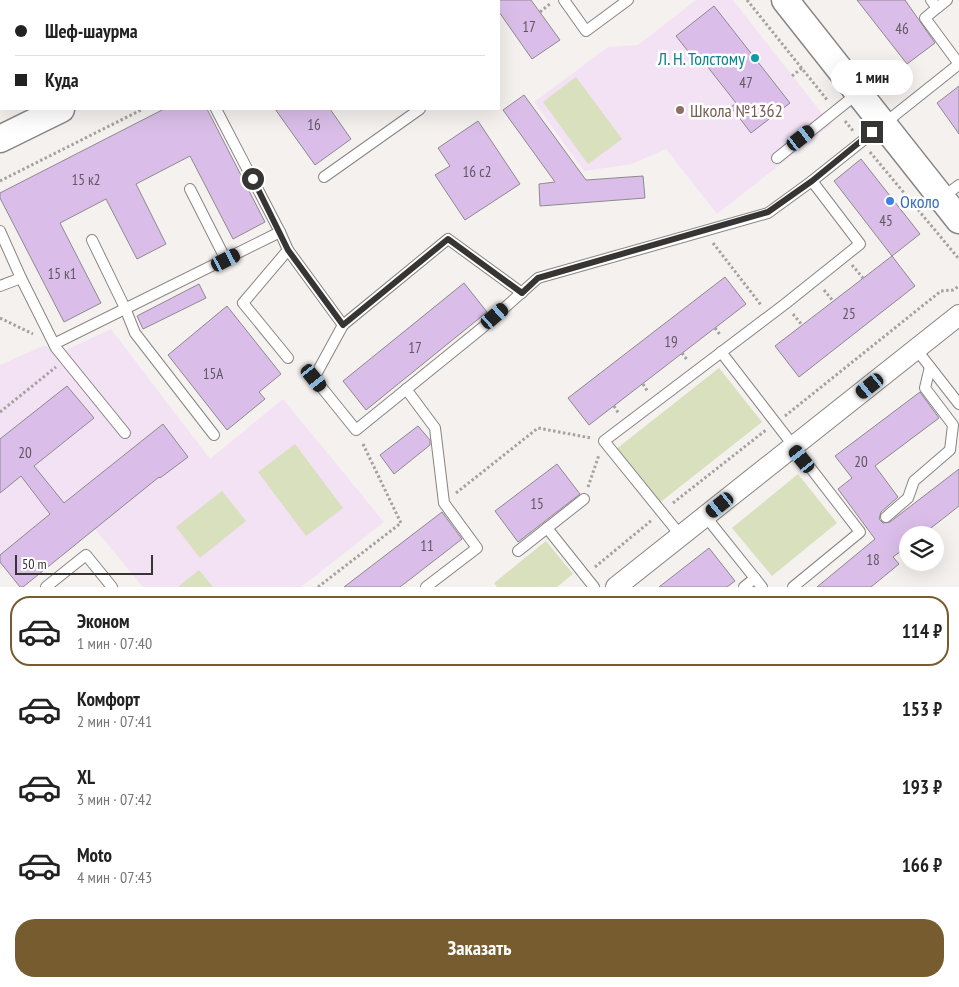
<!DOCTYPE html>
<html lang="ru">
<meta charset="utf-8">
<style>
body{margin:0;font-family:"PT Sans Narrow",sans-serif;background:#f6f6f6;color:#222;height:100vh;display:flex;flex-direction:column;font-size:19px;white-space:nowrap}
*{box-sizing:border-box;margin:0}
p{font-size:16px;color:#767676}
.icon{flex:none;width:28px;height:28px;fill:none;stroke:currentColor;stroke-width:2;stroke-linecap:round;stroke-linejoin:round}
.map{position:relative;height:587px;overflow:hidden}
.drawer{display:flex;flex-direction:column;background:#fff;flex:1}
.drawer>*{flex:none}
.banner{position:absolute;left:0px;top:0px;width:500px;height:110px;box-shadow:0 5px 20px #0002;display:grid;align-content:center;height:110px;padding:0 15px;background:#fff}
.controls{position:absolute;left:899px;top:526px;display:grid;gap:10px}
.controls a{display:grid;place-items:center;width:45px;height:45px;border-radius:50%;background:#fff;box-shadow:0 5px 20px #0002;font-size:25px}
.scale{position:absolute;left:15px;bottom:12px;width:138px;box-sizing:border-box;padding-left:5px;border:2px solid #363534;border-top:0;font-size:14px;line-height:18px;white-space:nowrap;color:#363534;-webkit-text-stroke:4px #fff;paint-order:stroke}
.end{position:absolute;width:22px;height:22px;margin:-11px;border:6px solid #363534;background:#fff;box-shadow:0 0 0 2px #fff}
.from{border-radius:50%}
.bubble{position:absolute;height:35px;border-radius:18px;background:#fff;box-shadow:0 5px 20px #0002;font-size:16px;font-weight:700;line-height:35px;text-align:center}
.car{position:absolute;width:15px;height:30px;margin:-15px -8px;border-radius:6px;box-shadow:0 0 4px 1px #0007;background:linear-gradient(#222 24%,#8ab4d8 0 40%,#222 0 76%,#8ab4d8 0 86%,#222 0)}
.banner b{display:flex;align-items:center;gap:18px;height:48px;font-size:19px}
.banner b+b{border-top:1px solid #e0e0e0}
.banner i{width:12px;height:12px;background:#222}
ul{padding:9px 0 0;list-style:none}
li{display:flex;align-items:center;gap:15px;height:70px;margin:0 10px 8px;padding:0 5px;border:2px solid transparent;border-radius:20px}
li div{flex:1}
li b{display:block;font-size:19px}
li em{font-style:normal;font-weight:700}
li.active{border-color:#765c2e}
li>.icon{width:45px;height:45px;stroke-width:1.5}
.cta{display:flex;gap:10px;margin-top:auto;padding:10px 15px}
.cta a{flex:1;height:58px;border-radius:20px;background:#765c2e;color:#fff;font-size:20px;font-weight:700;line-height:58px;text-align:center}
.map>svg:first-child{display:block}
</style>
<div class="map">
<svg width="959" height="587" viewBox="0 0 959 587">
<rect width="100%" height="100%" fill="#f5f1ef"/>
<!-- education -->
<g fill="#f3e2f4">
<path d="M696,0H733L831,125L717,214L666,149L632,164L584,171L534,102L608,47L638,45Z"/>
<path d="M111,329L210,459L283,399L384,522L301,587H143L95,529L23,587H20L4,567L0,569V365L43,346L66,350Z"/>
</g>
<!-- green -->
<g fill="#d8e0bd">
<path d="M576,77L622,139L588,164L543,102Z"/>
<path d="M719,368L762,422L658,504L615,450Z"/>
<path d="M295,444L343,508L306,536L258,472Z"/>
<path d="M798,474L837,523L772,576L732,528Z"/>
<path d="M222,491L246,521L200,558L176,527Z"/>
<path d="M546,541L573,574L557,587H497L494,583Z"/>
<path d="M199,570L213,587H178Z"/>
</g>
<!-- building -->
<g fill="#dabee9" stroke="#8c8a8d">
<path d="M499,0H531L560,40L532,59L499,12Z"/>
<path d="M857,0H905L935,43L907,64Z"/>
<path d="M714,6L790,103L751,133L731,107L736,103L700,57L695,60L676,36Z"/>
<path d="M959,86V134L937,103Z"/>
<path d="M524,95L586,180L643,176L645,198L540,206L539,184L555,182L503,110Z"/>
<path d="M164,109H207L265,222L233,239L190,156L136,184L166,244L137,259L106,199L60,223L101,303L64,322L0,198V193Z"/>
<path d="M275,109H330L351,139L315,165Z"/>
<path d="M478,121L520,184L465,220L435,175L450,166L438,148Z"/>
<path d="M861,159L920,234L892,256L834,181Z"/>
<path d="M892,256L915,286L799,377L775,346Z"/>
<path d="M725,277L746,304L589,425L568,398Z"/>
<path d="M464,283L487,312L366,410L343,381Z"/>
<path d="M199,284L206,298L143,329L137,316Z"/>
<path d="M227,306L281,374L259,392L265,399L227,430L168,355Z"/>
<path d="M67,386L94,418L34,466L64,503L163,424L188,457L160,478L159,477L23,587H20L0,562V555L50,514L21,476L0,493V439Z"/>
<path d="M920,392L939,418L875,466L898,497L881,512L879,519L883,523L890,522L959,469V506L922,535H908V546L893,557L899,564L871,587H817L875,539L838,489L852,478L835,456Z"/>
<path d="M418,426L430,440V445L394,474L380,455Z"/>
<path d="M557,464L580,494L518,542L495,511Z"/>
<path d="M442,512L462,539L400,587H344Z"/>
<path d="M709,548L735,581L727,587H659Z"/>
</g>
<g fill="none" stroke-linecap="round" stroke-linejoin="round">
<!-- service casing -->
<g stroke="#888583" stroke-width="12">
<g id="service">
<path d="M415,0L416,1"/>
<path d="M564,0L586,31L628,0"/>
<path d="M931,0L937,8L947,0"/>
<path d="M937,8L925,18L959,64"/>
<path d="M216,109L280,232L288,250L343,325L314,378L356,430L482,328L538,278L768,213L812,181"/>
<path d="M777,158L858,93"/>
<path d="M324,177L420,109"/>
<path d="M190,189L226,260"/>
<path d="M943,197L959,185"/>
<path d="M0,231L21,278L56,348L125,433"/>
<path d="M92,240L125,308L135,333L214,435"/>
<path d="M288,250L243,303L288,358"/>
<path d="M0,286L21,278"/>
<path d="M343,325L448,239L522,293"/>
<path d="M54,344L280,232"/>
<path d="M916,349L959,404"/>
<path d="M721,352L860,532L793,587"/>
<path d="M406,389L435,428L444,503L477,548L426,587"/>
<path d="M706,517L762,587"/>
<path d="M886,517L908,498L914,481L950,450L953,425L925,388L930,367"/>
<path d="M547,528L594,587"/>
<path d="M681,536L604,441L785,304L860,244L812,181L959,64"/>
<path d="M518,551L584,499"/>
<path d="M46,587L86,555L112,587"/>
<path d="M744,587L755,578"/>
</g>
</g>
<!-- minor casing -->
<g stroke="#888583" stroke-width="22">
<path id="minor" d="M616,587L959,315"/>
</g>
<!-- tertiary casing -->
<g stroke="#888583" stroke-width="29">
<g id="tertiary">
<path d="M785,0L959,220"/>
<path d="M252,1L254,0"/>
<path d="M0,139L61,109"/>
</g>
</g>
<!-- path -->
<g stroke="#a5a2a1" stroke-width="3" stroke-dasharray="2.5 2.5" stroke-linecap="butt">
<path d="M747,0L828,101"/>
<path d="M78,1L80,0"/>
<path d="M195,1L197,0"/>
<path d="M326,1L328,0"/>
<path d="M540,12L551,3"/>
<path d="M0,42L1,41"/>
<path d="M792,76L802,68"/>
<path d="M0,88L1,87"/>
<path d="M845,121L854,132"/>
<path d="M870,152L959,259"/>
<path d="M0,181L143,109"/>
<path d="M713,243L761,305"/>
<path d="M852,265L863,278"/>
<path d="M824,290L833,301"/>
<path d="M793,314L802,325"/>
<path d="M0,318L33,334"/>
<path d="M715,328L721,336"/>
<path d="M682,353L688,361"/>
<path d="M643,384L648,392"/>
<path d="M614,406L619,414"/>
<path d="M0,412L56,367"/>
<path d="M785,416L941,291L953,290L959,286"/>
<path d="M588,487L599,455"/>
<path d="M456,493L538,428L591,438"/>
<path d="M673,503L766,430"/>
<path d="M595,567L652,520"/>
<path d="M318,587L401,523L362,442"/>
</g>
<!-- service -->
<use href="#service" stroke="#fff" stroke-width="10"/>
<!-- minor -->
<use href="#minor" stroke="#fff" stroke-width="20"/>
<!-- tertiary -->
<use href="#tertiary" stroke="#fff" stroke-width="26"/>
<!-- rail casing -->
<g stroke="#868482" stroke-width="5.5">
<g id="rail">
<path d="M44,1L46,0"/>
<path d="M101,1L103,0"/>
<path d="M130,1L132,0"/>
<path d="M0,24L1,23"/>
<path d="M0,57L1,56"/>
<path d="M0,71L1,70"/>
</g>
</g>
<!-- rail -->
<use href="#rail" stroke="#fff" stroke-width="4" stroke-dasharray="11" stroke-linecap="butt"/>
</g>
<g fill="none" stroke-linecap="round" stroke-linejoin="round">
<!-- route -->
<path stroke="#363534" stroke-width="6" d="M253,179L288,250L343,325L448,239L522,293L538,278L768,212L812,181L872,132"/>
</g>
<!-- markers -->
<circle fill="#0f9aa8" stroke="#fff" stroke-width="2" cx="755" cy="58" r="5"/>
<circle fill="#8d6e63" stroke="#fff" stroke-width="2" cx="680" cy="110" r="5"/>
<circle fill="#3f7fe0" stroke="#fff" stroke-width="2" cx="890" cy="201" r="5"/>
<g text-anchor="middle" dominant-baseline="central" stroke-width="5" stroke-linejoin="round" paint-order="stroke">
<!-- number labels -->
<g font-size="15" fill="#5f5761">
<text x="529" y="26">17</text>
<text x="902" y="28">46</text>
<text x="746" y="82">47</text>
<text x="314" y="124">16</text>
<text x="477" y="171">16 с2</text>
<text x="86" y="179">15 к2</text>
<text x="886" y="220">45</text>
<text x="62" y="273">15 к1</text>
<text x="849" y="313">25</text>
<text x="671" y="341">19</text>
<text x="415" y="347">17</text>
<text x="213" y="373">15А</text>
<text x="25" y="452">20</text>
<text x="861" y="461">20</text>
<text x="537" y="503">15</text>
<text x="427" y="545">11</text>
<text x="873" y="559">18</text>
</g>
<!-- culture labels -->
<g font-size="18" fill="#0d838f" stroke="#fff" text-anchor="end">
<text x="745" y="58">Л. Н. Толстому</text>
</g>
<!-- education labels -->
<g font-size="18" fill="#785e54" stroke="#fff" text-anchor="start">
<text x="690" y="110">Школа №1362</text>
</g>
<!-- shop labels -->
<g font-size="18" fill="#366cbe" stroke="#fff" text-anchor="start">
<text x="900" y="201">Около</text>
</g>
</g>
</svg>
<div class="controls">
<a><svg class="icon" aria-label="layers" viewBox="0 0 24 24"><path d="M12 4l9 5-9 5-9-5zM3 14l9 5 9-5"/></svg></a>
</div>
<div class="scale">50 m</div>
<i class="end from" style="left:253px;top:179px"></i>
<i class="end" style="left:872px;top:132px"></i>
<div class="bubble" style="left:831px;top:60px;width:82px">1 мин</div>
<i class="car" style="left:801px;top:138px;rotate:52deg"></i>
<i class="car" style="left:226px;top:260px;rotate:63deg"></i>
<i class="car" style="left:495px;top:316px;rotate:49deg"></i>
<i class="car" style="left:314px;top:378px;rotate:141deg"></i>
<i class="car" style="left:870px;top:386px;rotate:231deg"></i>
<i class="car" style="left:802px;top:459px;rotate:321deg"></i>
<i class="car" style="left:720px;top:505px;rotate:231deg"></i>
<div class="banner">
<b><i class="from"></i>Шеф-шаурма</b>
<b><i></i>Куда</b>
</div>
</div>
<section class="drawer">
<ul>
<li class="active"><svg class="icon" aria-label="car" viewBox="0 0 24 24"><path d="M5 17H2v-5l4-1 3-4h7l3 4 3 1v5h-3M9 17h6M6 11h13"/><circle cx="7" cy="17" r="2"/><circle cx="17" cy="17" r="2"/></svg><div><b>Эконом</b><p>1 мин · 07:40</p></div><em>114 ₽</em></li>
<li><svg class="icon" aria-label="car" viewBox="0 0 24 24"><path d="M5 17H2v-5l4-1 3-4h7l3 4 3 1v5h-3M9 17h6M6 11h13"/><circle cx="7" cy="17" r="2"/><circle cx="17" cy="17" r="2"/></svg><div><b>Комфорт</b><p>2 мин · 07:41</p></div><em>153 ₽</em></li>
<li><svg class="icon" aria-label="car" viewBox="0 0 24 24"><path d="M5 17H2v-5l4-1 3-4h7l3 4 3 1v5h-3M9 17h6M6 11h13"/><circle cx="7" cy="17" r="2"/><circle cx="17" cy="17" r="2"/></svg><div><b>XL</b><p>3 мин · 07:42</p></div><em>193 ₽</em></li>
<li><svg class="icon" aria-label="car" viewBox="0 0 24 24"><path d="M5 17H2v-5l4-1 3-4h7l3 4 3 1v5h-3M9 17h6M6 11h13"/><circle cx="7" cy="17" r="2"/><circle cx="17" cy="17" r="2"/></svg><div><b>Moto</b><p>4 мин · 07:43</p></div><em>166 ₽</em></li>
</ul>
<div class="cta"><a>Заказать</a></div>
</section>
